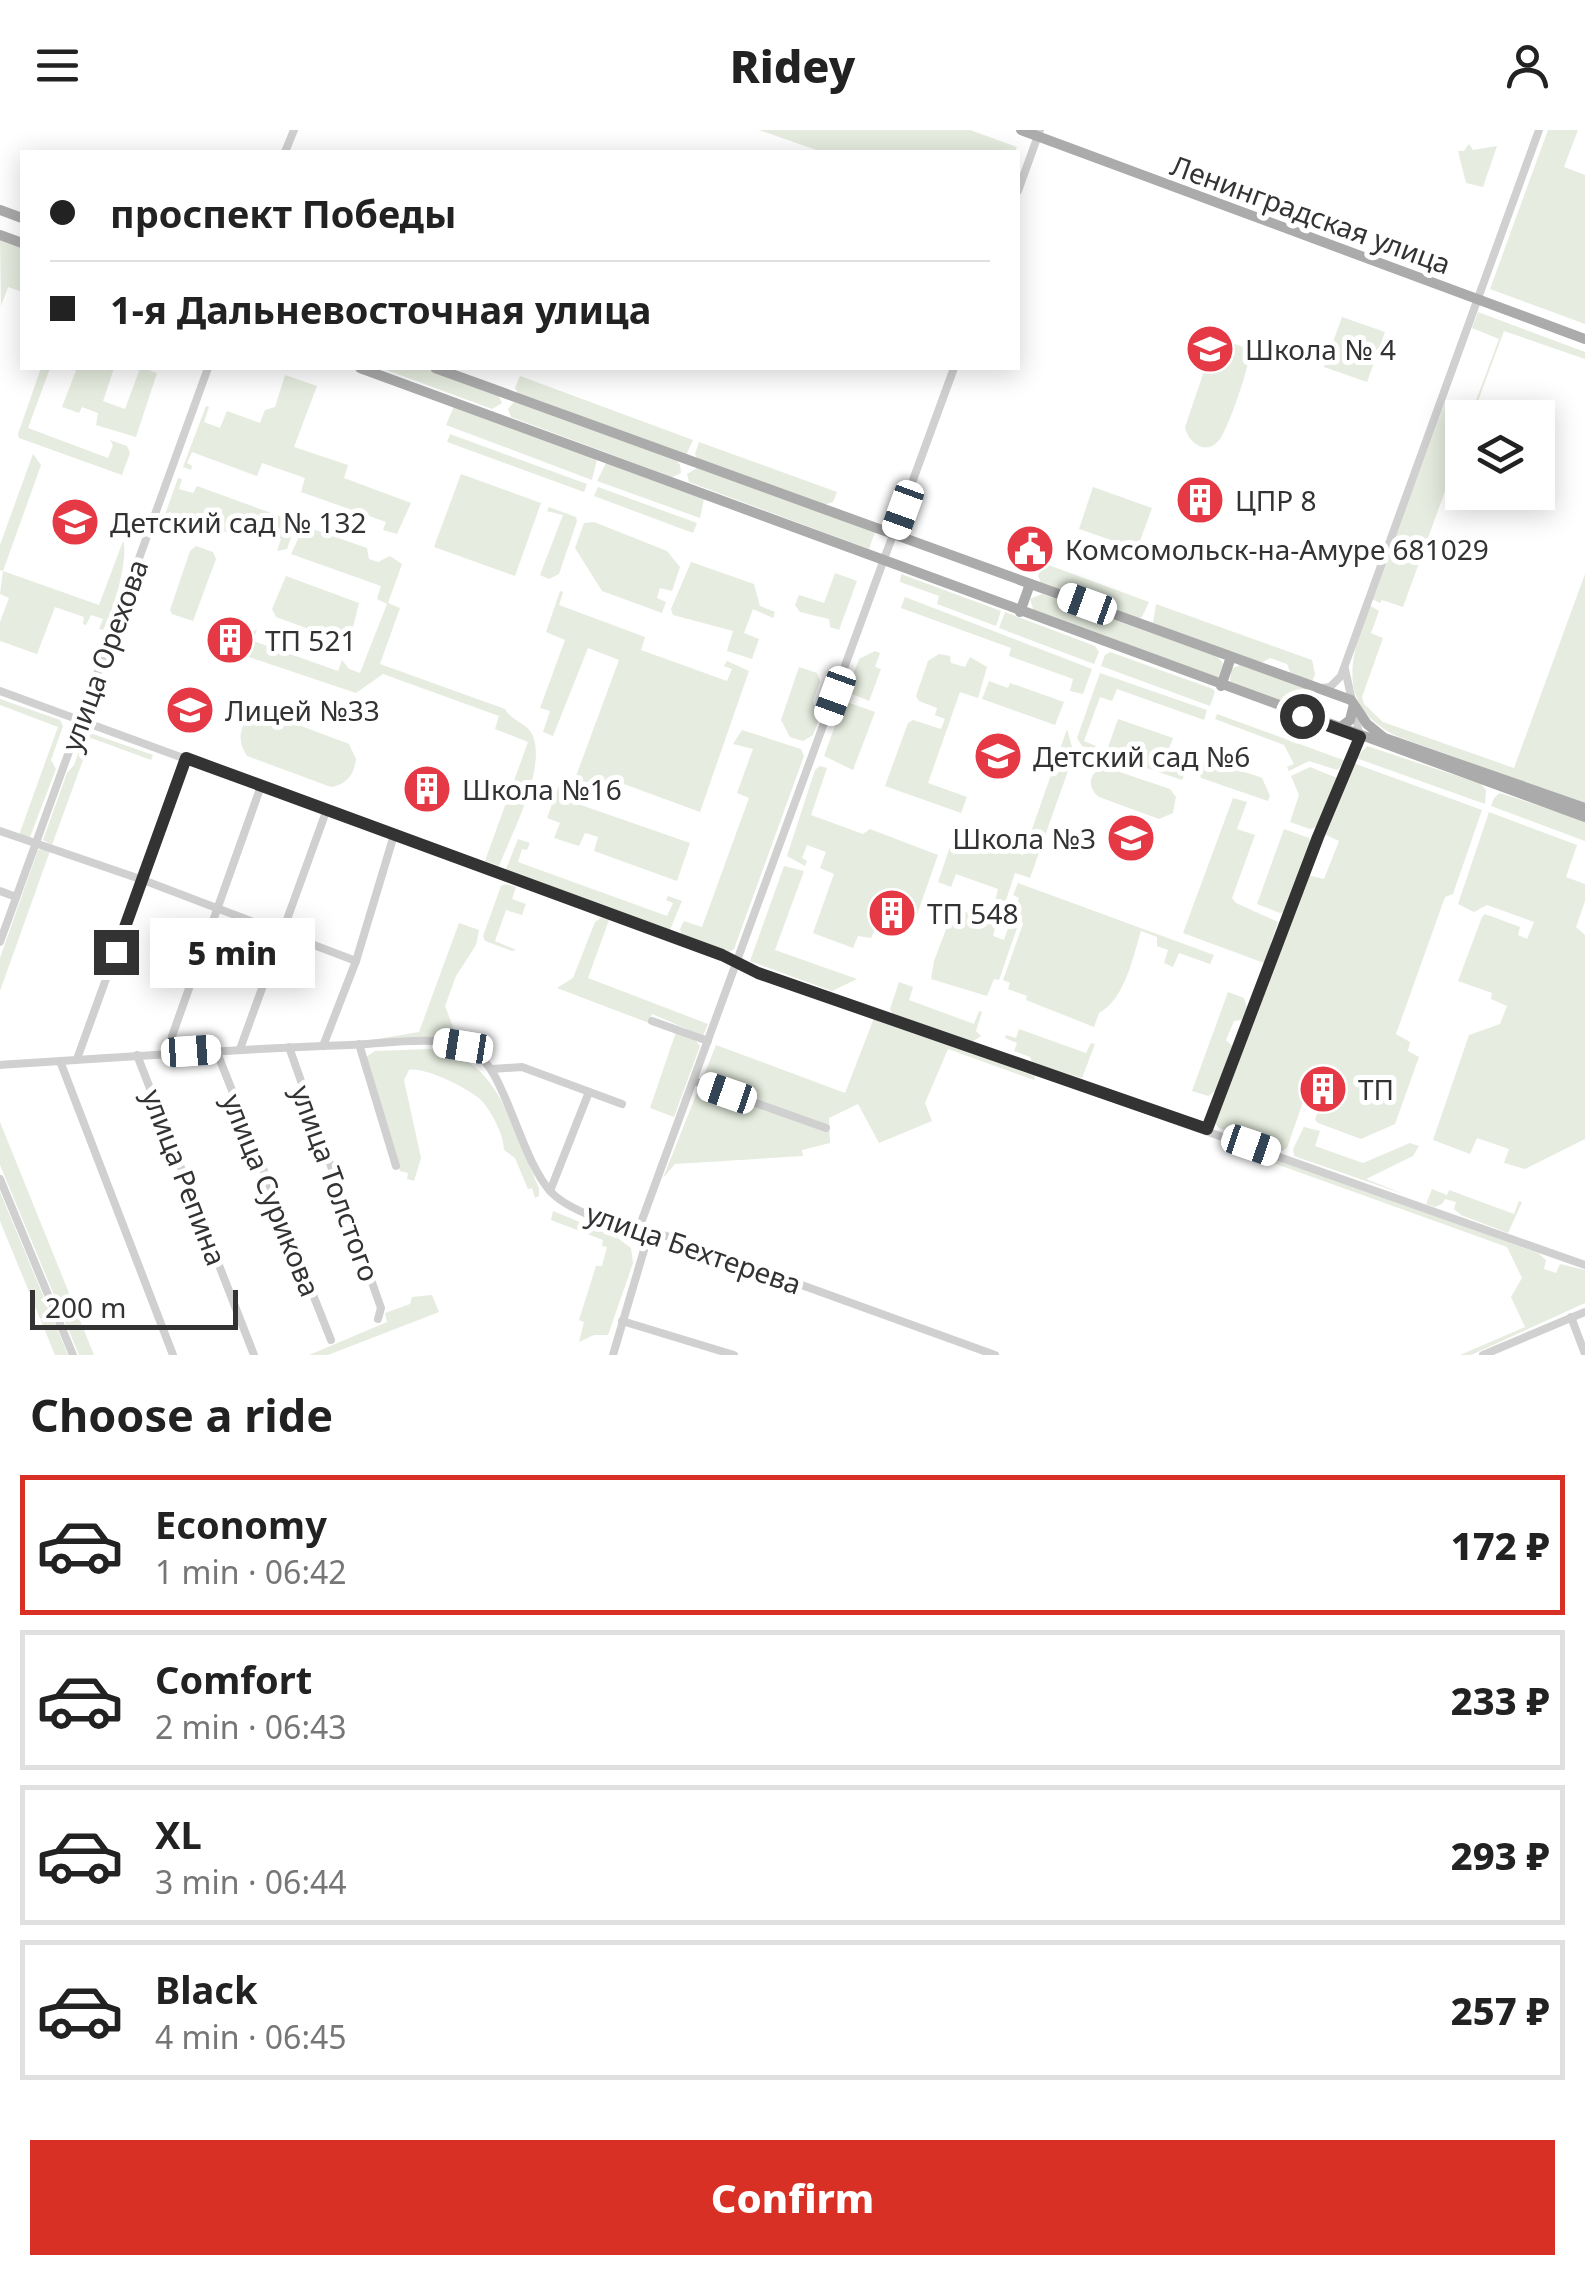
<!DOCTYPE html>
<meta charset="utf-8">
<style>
body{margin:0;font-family:"Noto Sans",sans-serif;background:#f6f6f6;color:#222;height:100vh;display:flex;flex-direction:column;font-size:38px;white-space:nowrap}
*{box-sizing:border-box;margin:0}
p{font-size:32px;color:#767676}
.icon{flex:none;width:55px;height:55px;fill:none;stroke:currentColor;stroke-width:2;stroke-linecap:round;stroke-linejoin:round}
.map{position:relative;height:1225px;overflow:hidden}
.details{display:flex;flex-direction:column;background:#fff;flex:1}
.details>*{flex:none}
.banner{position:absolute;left:20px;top:20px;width:1000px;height:220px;border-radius:0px;box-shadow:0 5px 25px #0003;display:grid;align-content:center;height:220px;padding:0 30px;background:#fff}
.controls{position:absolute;left:1445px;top:270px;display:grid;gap:20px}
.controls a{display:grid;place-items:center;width:110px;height:110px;border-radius:0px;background:#fff;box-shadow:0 5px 25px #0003;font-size:50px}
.scale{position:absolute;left:30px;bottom:25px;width:208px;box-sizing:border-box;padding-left:10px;border:5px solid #333;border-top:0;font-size:28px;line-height:35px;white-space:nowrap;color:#333;-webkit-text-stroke:8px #fff;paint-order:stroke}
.end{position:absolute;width:45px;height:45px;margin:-22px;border:12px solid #333;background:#fff;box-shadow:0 0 0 5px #fff}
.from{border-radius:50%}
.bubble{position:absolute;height:70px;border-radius:0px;background:#fff;box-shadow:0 5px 25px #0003;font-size:32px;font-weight:800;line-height:70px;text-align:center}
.car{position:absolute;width:30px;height:60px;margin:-30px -15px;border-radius:12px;box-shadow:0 0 8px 2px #0007;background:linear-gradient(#fff 24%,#345 0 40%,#fff 0 76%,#345 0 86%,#fff 0)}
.banner b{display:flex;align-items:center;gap:35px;height:95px;font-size:38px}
.banner b+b{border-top:2px solid #e0e0e0}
.banner i{width:25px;height:25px;background:#222}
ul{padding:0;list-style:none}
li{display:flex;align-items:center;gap:30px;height:140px;margin:0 20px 15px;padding:0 10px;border:5px solid #e0e0e0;border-radius:0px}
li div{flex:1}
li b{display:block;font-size:38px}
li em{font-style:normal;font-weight:800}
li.active{border-color:#d93025}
li>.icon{width:90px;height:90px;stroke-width:1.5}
h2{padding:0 30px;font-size:45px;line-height:120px}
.action{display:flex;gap:20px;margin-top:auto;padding:20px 30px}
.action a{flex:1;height:115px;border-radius:0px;background:#d93025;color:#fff;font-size:40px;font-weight:800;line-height:115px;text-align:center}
header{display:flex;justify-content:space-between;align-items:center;height:130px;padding:0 30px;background:#fff;font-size:45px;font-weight:800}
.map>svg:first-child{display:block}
</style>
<header><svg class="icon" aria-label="menu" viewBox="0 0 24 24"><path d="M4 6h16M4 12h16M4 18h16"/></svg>Ridey<svg class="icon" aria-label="person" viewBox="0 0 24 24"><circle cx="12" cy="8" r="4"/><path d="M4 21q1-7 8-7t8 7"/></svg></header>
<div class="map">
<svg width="1585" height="1225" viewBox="0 0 1585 1225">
<rect width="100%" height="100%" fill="#fff"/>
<!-- green -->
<g fill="#e6ecdf">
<path d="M759,0H970L1017,17L1015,22H822Z"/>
<path d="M1548,0H1578L1564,37L1585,45V194L1490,159Z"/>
<path d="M1469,14L1473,20L1497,16L1483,57L1466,53L1458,21H1464Z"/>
<path d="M0,108L22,117V162L8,157L1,176Z"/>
<path d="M1478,182L1585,222V229L1504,201L1472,287L1462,288V314L1403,477L1382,470L1380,473L1372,469L1445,272L1472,281L1499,209L1472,198Z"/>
<path d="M1342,187L1385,202L1367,252L1324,237Z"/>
<path d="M1227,211L1243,217C1246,224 1248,224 1248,232C1246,246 1228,298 1220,309C1207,327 1188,313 1185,297L1211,221Z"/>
<path d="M41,238H50L28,298L108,328L113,315L110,310L127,316L130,323L122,345L19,308L18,304Z"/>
<path d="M77,238H114L103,271L125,279L139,241L142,238L157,243L136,307L96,295L98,283L82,277L79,283L62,277Z"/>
<path d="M381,238H423L498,265L502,273L492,279Z"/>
<path d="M285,245L317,256L294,317L348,335L344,348L411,373L397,404L383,400L386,392L301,362L305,348L262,333L257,346L192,322L187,333L192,336L191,340L183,337L206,276L209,277L204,292L220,298L227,281L260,293L265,280L275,277Z"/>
<path d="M520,246L693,310L686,325L518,263L515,258Z"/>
<path d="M514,272L676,330L680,335L681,343L672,347L511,287L508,279Z"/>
<path d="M454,276L597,329L592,350L446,295Z"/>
<path d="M450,304L587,354L584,362L447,312Z"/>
<path d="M699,312L837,362L833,372L824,375L697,329L695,324Z"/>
<path d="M33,324L41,335L3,441L99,475L123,411C129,427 113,484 103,500L99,499L103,489L91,485L86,495L83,494L84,487L55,477L37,524L0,511V492L9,468L0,464L3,441L0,440V415Z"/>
<path d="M606,333L704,369L700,388L597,351Z"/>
<path d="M697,338L875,402L869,419L689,352L687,344Z"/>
<path d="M461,344L541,373L515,446L434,417Z"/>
<path d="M178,348L182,349L179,359L193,363L197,356L293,391L295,396L287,419L277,421L281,409L238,394L234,405L169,382L164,394L166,397L161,396Z"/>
<path d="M598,357L697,393L693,403L594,366Z"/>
<path d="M1093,357L1152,378L1137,419L1079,399Z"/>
<path d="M549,377L576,387L577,391L559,444L549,449L540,445L563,385L547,381Z"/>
<path d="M594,392L667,421L680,437L672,461L660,458L657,468L666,472L662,483L602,461L575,418L584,393Z"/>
<path d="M304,396L367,418L369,429L378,432L390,426L402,434L388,473L400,478L380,534L505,579C512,592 528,593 533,606C546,639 512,703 499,736L485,731L528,612L495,599L499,586L383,544L356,563L237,523L243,508L257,499L253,511L338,541L342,530L349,539L360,543L387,474L377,469L381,456L291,424Z"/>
<path d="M196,416L213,422L216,429L193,491L172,484L170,480L190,421Z"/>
<path d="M691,432L754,454L760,476L775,482L773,488L753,479L744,503L759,509L752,529L727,521L733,501L673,485L671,479Z"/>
<path d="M1043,433L1149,472L1142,487L1136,489L1041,453L1038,446Z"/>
<path d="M835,443L857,451L839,500L830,497L829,489L800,482L795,475L799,465L824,473Z"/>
<path d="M901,444L1001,481L996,496L937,474L939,466L900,452Z"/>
<path d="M1585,444V674L1396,606C1335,575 1350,528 1369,475L1379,481L1371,503L1383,508L1362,567L1364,574L1383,592L1514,638Z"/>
<path d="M286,446L359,473L350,509L342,511L276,487L272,479Z"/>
<path d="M560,461L563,462L559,475L645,507L641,520L727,551L732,539L724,536L727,531L749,541L700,682L613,650L604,667L582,660L578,674L690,713L677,751L594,721L598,707L585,703L579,716L554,708L560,693L547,688L560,653L572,657L619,530L588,518L553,606L543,602L550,581L540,578L565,510L546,502Z"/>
<path d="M1042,464L1218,527L1223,534L1218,548L1035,485L1030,469Z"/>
<path d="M905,467L1092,539L1083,564L1070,561L1073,549L1009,526L1011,518L901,478Z"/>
<path d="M1156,474L1312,530L1315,544L1312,552L1291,544L1287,534L1270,528L1261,533L1153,493Z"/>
<path d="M1005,482L1095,516L1099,522L1094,534L999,498Z"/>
<path d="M875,521L880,523L875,537L881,539L869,571L852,564L848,558L859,529Z"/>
<path d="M1110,522L1213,559L1215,562L1210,576L1101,536L1105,525Z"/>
<path d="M939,524L950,526L951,533L965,537L970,527L987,537L978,568L960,562L928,653L967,667L961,683L885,656L908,593L913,590L941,599L945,589L935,585L937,578L919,571L916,566L928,531Z"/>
<path d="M1240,535L1310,559L1301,581L1230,554L1231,539Z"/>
<path d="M799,537L817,543L820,551L813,571L819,589L813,605L803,611L790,607L781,590Z"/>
<path d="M1100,543L1207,580L1204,590L1117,559L1112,571L1100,567L1084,611L1096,616L1093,619L1082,616L1077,608Z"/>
<path d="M989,551L1008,558L1010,553L1064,572L1055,595L982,569Z"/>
<path d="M0,569L60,590L63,596L51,630L56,639L30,707L19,705L58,597L0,575Z"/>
<path d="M844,571L875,582L853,640L824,626Z"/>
<path d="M264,582L349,614L356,629C354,645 347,654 331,657L247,626C234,607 241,587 264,582Z"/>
<path d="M1217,584L1346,631L1337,640L1309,631L1289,641L1287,637L1294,634L1284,615L1215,589Z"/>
<path d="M1118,589L1173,608L1167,624L1189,632L1182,650L1120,629L1106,630L1105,626Z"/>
<path d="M1067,599L1074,624L1030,748L1015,743L1005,773L1001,774L995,772L998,759L956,744L951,757L938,752L955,702L1023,725Z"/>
<path d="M742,600L801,619L804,626L734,819L729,822L682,806L680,799L684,791L702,797L749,668L737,663L753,619L733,614Z"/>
<path d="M93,604L153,625L151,630L91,608L52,715L43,710L67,643L74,635L85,605Z"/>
<path d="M1367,616L1481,654L1486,660L1485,674L1356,628Z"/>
<path d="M1203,633C1224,638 1242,640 1262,648L1270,666L1268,671L1201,648L1198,641Z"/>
<path d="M1353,633L1482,680L1453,764L1445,767L1396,904L1410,912L1408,921L1419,927L1395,994L1361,1009L1318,993L1315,990L1322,970L1330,972L1335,957L1311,949L1287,1018L1282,1021L1219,998L1215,993L1216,985L1307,745L1324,749L1339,711L1326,705L1325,701Z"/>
<path d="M820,636L827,638L811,685L863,704L870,699L938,725L914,793L900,789L902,780L887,774L871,808L858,806L853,818L813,803L834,744L820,738L826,722L807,715L802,728L807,731L805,736L787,726L815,640Z"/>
<path d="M1105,637L1170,659L1176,667L1173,683L1159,689L1099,667C1086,657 1089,641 1105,637Z"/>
<path d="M1310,637L1337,648L1316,697L1310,699L1290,692L1299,665L1291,646Z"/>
<path d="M1500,663L1585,691V711L1491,676L1494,668Z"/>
<path d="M1233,668L1247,672L1237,699L1255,705L1232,768L1236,773L1278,792L1264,833L1183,803Z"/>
<path d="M1489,682L1577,715L1566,747L1585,754V771L1576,797L1585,805V1009L1525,1039L1504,1033L1509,1019L1477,1008L1470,1024L1433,1010L1469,905L1500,894L1507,876L1491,869L1492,863L1458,851L1482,787L1485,784L1520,797L1518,805L1527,809L1534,792L1487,775L1474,782L1458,774Z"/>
<path d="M1284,699L1309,708L1311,713L1284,782L1280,783L1257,774Z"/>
<path d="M518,709L530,713L527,720L522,719L518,732L667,786L673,773L666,770L668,766L682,771L669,802L506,745V739Z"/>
<path d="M42,719L50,721L0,861V828L38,720Z"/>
<path d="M784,736L804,741L775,820L857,849L832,861L750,831Z"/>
<path d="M1018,753L1214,825L1210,834L1179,823L1173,837L1164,833L1168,820L1157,816V807L1141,801C1133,827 1125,869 1099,883L1094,897L1026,870L1027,866L1008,859L1010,853L1003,850L1023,794L1016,778L1019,768L1013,765Z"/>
<path d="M506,754L516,757L512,769L526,774L522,785L506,780L495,811L516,820L512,821L485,811L483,806L501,756Z"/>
<path d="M954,778L997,792L993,806L1004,810L1009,795L1017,798L999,850L994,849L987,866L931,849L934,831Z"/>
<path d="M601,788L609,790L588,848L708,894L703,906L652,884L649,893L557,858L573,848L595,792Z"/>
<path d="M459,793L479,800L476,815L456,846L445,876L457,907L371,910L419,902Z"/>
<path d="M899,852L913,857L909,870L974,894L979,881L982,882L976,901L981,906L972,912L893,884L890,879Z"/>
<path d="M1228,862L1244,868L1247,878L1242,890L1234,891L1226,910L1232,916L1217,960L1208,966L1192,961Z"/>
<path d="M874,888L1035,946L1034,950L948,919L925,973L932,991L879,1013L858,974L829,988L830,1013L802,1020L803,1026L675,1034L663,1048L716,915L845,963Z"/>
<path d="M1019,899L1086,923L1091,913L1095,914L1082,948L1033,933L1030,927L1014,921L1017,913L1005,908L1006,905L1016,908Z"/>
<path d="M676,902L696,911L700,916L674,987L650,978Z"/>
<path d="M430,919C500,924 514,1005 539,1058V1066L535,1068L532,1058L528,1059L515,1028L504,1020C504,1005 492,982 481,970C470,959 423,936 409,940L404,950L421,1028L414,1051L407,1049L408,1043L400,1041L366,927L375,921Z"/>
<path d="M0,992L94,1225H79L0,1035Z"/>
<path d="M1304,997L1320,1001L1315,1016L1363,1033L1410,1013L1419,1016L1413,1026L1366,1049L1406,1065L1294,1026L1293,1019Z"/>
<path d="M1249,1018L1538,1123L1546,1130L1544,1139L1556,1143L1560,1134L1585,1140V1173L1471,1225H1460L1525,1197L1511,1167L1522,1148L1507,1117L1246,1023Z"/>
<path d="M1432,1059L1447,1065L1449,1060L1514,1084L1519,1071L1522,1072L1508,1103L1461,1085L1454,1079L1456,1072L1445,1069L1442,1074L1435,1077L1426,1074Z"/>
<path d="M0,1062L68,1225H55L0,1091Z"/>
<path d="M553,1081L616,1107L631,1118L633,1133L608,1205H594L579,1212L584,1192L579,1190L596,1136H602L607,1117L602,1116L603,1110L551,1090Z"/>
<path d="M432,1165L439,1182L328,1225H309L387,1192L385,1183L410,1174L412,1167Z"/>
</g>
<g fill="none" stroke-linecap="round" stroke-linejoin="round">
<!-- minor -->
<g stroke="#d0d0d0" stroke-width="8">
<path d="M285,22L294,0"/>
<path d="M1018,61L1040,0"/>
<path d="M1322,558L1330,557L1341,546L1539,0"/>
<path d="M0,561L722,825L764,845L1585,1135"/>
<path d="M0,701L143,750L356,831"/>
<path d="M0,761L16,767"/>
<path d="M0,812L208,238"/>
<path d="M652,891L708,911"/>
<path d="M359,914L396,1036"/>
<path d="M323,916L356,831L394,705"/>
<path d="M289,917L381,1178L378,1189"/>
<path d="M240,919L327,679"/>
<path d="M216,920L331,1210"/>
<path d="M166,923L261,656"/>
<path d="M137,925L254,1225"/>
<path d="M77,929L186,628"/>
<path d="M60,931L173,1225"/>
<path d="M0,935C117,927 233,919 350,915C381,914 443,904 470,919C486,928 495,945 502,961C516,990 530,1040 552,1063C573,1084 629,1100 658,1103L995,1225"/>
<path d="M492,939L522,937L622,974"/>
<path d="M694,951L826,998"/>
<path d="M1207,999L1318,707L1360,607L1345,539"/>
<path d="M0,1049L73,1225"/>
<path d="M550,1061L589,962"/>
<path d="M638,1101L954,238"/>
<path d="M1571,1187L1585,1224"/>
<path d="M622,1191L734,1225"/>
<path d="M613,1225L644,1120L638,1101"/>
<path d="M1483,1225L1585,1182"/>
</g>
<!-- major -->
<g stroke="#ababab" stroke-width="10">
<path d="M1021,0L1585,209"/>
<path d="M0,80L22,88"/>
<path d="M0,105L22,113"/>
<path d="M360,238L1585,687"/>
<path d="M435,238L1351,570L1367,594L1383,607"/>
<path d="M1020,482L1030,454"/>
<path d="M1221,556L1231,527"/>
<path d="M1338,599L1350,590L1353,578"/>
<path d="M1376,605L1585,678"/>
</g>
</g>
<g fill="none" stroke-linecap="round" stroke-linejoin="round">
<!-- route -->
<path stroke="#333" stroke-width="12" d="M116,822L186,628L722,825L758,843L1207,999L1318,707L1360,607L1302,586"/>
</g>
<!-- icons -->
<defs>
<g id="school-disc" transform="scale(2.5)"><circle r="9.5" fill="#e63946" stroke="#fff"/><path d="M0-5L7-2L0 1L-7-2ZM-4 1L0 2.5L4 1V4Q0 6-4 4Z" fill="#fff"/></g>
<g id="building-disc" transform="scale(2.5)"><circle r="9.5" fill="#e63946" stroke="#fff"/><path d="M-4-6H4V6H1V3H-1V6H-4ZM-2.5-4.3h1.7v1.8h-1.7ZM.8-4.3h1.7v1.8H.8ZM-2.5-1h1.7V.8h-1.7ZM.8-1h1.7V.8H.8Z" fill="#fff"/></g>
<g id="civic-disc" transform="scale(2.5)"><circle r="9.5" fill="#e63946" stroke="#fff"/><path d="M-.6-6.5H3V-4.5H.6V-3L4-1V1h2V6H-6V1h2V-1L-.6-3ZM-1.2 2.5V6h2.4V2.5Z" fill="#fff"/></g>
</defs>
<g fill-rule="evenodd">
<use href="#school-disc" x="1210" y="219"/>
<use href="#building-disc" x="1200" y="370"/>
<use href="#school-disc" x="75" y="392"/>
<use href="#civic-disc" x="1030" y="419"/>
<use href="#building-disc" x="230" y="510"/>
<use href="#school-disc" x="190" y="580"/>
<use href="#school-disc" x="998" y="626"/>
<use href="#building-disc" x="427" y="659"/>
<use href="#school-disc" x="1131" y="708"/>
<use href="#building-disc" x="892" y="783"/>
<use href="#building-disc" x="1323" y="959"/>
</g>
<g text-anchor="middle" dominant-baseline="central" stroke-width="10" stroke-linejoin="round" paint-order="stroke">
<!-- street labels -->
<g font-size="28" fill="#333" stroke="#fff">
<text transform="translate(1311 84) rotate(20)">Ленинградская улица</text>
<text transform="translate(104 525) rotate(-70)">улица Орехова</text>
<text transform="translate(185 1047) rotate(69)">улица Репина</text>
<text transform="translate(336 1053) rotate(70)">улица Толстого</text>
<text transform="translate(272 1065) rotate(68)">улица Сурикова</text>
<text transform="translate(694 1118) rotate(19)">улица Бехтерева</text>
</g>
<!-- poi labels -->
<g font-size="28" fill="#333" stroke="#fff" text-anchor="start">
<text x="1245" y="219">Школа № 4</text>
<text x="1235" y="370">ЦПР 8</text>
<text x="110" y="392">Детский сад № 132</text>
<text x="1065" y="419">Комсомольск-на-Амуре 681029</text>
<text x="265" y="510">ТП 521</text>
<text x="225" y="580">Лицей №33</text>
<text x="1033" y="626">Детский сад №6</text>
<text x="462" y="659">Школа №16</text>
<text x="1096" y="708" text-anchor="end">Школа №3</text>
<text x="927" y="783">ТП 548</text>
<text x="1358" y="959">ТП</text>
</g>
</g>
</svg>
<div class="controls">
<a><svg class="icon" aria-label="layers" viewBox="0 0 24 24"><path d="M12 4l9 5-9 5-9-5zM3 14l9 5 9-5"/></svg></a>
</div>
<div class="scale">200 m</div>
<i class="end from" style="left:1302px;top:586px"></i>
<i class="end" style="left:116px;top:822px"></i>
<div class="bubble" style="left:150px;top:788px;width:165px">5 min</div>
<i class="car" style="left:903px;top:380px;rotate:200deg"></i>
<i class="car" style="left:1087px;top:474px;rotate:290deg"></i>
<i class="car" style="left:835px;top:566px;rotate:200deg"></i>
<i class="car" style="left:463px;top:916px;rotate:279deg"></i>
<i class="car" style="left:191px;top:921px;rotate:86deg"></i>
<i class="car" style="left:727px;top:963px;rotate:289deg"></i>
<i class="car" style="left:1251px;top:1015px;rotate:109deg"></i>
<div class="banner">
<b><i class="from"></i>проспект Победы</b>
<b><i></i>1-я Дальневосточная улица</b>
</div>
</div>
<section class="details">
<h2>Choose a ride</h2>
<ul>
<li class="active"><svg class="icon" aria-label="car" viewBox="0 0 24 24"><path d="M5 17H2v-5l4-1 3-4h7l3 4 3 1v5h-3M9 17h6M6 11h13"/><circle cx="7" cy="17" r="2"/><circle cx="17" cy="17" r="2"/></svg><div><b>Economy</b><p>1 min · 06:42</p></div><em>172 ₽</em></li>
<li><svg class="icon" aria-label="car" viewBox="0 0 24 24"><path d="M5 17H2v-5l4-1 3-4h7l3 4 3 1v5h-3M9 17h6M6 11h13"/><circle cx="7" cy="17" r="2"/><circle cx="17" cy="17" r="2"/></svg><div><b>Comfort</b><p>2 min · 06:43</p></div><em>233 ₽</em></li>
<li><svg class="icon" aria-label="car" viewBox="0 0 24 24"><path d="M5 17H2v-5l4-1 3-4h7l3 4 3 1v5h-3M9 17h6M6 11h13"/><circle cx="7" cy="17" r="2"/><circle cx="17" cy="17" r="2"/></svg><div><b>XL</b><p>3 min · 06:44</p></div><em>293 ₽</em></li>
<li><svg class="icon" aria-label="car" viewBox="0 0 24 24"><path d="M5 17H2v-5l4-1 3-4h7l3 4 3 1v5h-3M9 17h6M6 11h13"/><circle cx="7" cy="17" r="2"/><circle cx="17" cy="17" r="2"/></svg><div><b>Black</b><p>4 min · 06:45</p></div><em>257 ₽</em></li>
</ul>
<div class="action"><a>Confirm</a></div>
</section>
